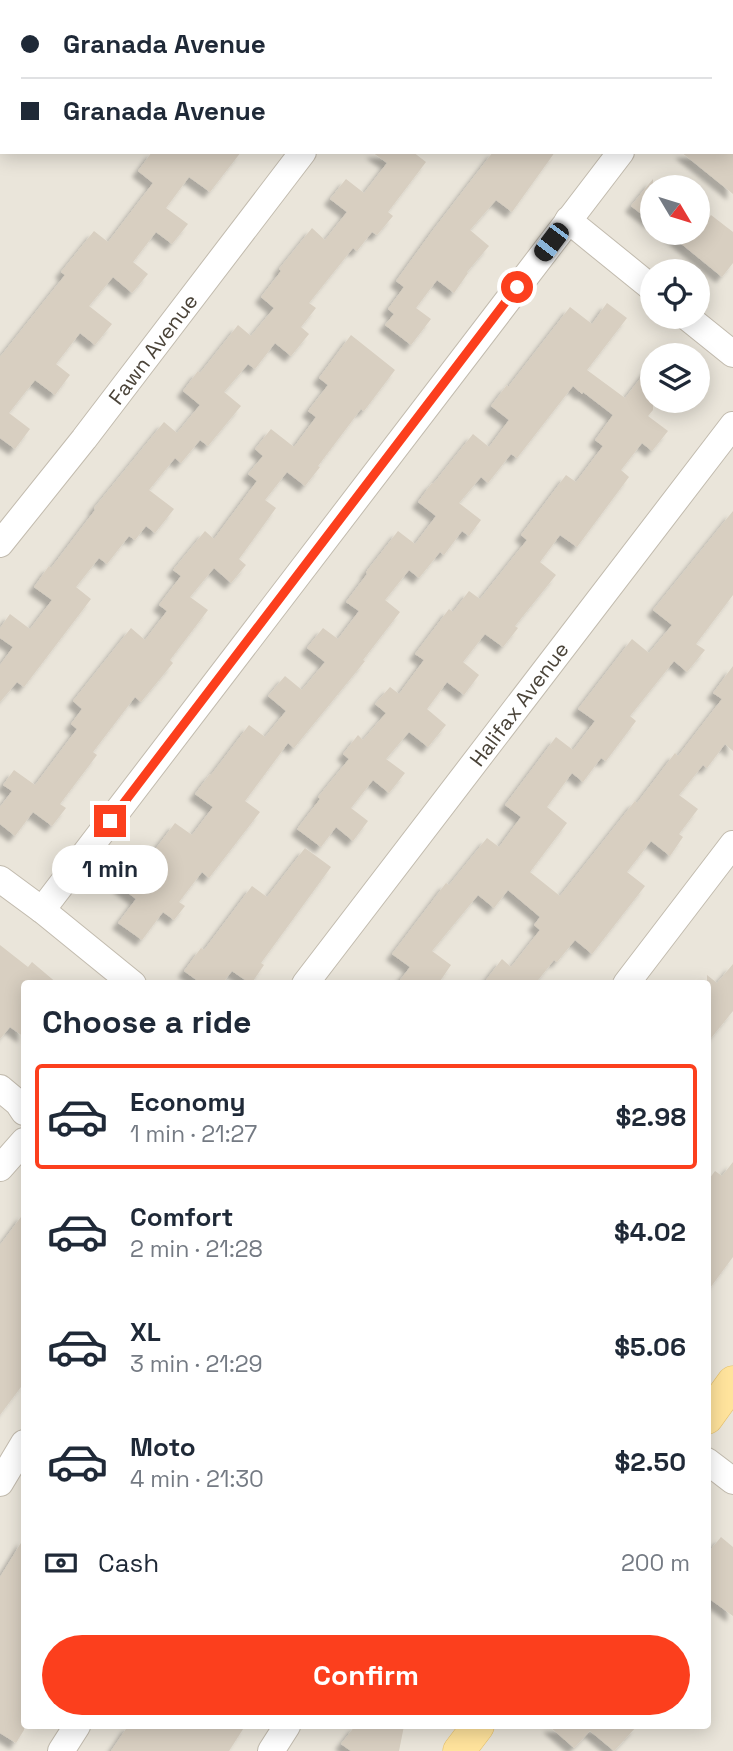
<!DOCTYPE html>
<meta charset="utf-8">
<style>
body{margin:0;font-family:"Space Grotesk",sans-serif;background:#f2f2f3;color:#1f2937;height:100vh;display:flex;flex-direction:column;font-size:26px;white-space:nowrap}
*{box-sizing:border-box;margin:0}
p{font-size:23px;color:#747a83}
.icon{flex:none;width:38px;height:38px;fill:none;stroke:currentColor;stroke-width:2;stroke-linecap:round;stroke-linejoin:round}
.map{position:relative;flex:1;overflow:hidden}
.details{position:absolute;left:21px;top:980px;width:690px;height:749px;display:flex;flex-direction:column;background:#fff;border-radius:7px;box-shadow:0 4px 18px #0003}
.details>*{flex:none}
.top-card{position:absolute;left:0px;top:0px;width:733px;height:154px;box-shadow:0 4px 18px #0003;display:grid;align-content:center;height:154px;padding:0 21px;background:#fff}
.needle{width:46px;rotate:128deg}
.tools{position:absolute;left:640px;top:175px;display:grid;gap:14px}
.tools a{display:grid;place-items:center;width:70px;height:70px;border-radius:50%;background:#fff;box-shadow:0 4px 18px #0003;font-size:35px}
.end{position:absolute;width:32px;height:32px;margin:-16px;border:9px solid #fc3f1d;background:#fff;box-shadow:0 0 0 4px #fff}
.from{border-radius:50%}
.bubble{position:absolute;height:49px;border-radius:24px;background:#fff;box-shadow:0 4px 18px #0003;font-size:23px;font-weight:800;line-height:49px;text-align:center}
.car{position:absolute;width:21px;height:42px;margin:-21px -10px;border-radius:9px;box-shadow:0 0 5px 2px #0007;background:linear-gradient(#222 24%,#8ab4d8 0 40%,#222 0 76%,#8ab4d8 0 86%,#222 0)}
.top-card b{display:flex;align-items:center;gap:24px;height:66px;font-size:26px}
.top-card b+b{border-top:2px solid #e0e1e3}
.top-card i{width:18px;height:18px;background:#1f2937}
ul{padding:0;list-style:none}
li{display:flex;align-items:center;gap:21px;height:105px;margin:0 14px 10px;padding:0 7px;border:4px solid transparent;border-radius:7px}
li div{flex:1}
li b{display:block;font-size:26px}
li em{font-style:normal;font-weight:800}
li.current{border-color:#fc3f1d}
li>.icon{width:63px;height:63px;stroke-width:1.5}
h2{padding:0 21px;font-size:32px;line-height:84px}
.pay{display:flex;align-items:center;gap:18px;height:77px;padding:0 21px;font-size:26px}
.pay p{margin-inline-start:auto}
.action{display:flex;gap:14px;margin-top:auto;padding:14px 21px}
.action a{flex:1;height:80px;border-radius:42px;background:#fc3f1d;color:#fff;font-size:28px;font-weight:800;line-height:80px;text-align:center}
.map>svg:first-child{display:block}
</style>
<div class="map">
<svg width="733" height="1751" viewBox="0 0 733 1751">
<defs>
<filter id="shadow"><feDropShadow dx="-6" dy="6" stdDeviation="2" flood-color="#0004"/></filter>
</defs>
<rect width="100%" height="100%" fill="#f6f3ec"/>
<!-- residential -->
<path fill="#eae5da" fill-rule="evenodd" d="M0,0H733V1751H0ZM2,2H732V152H2ZM653,187H698V233H653ZM653,271H698V317H653ZM653,355H698V401H653ZM24,984H707V1726H24Z"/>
<!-- building -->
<g fill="#d8cfc1" filter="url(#shadow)">
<path d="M152,152H241L210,192L189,177L166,208L188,224L172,244L156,232L133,262L148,274L132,293L113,277L89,306L112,324L95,345L80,333L56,364L70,375L55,395L35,380L9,413L30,429L15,449L0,438V357L65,275L61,272L94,231L108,242L153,183L138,171Z"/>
<path d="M372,152H413L426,162L388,212L393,216L377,235L372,232L357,251L353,248L309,303L316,308L301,327L309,334L291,356L275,343L255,369L248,364L224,392L241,406L208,446L200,440L181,463L175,458L149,490L174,509L155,533L146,526L135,540L129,536L107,564L99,558L76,587L91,599L24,687L17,682L0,702V665L13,647L0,638V628L10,614L30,629L52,600L34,587L49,566L51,568L95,510L94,508L164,422L177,433L200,405L183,391L198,371L200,373L238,325L251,336L274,308L261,297L281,271L279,269L312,228L325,240L347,212L330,199L346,179L364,193L387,163Z"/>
<path d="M493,152H555L512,212L496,200L470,230L489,246L467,272L468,273L454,293L437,280L416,308L431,319L411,345L385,325L394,314L388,309L404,287L396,281L433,230Z"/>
<path d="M681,152H733V194Z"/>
<path d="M653,179V223L631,206Z"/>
<path d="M711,215L733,232V263L722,277L668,233H698V230Z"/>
<path d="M607,303L627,318L587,370L625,398L653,362V410L648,416L668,431L652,451L642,443L621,470L629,477L577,547L560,535L540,562L556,575L515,626L518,628L503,647L485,634L463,662L479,675L464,695L447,682L427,709L446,725L428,747L409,732L386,759L405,773L389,793L373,780L351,808L368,821L353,841L336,827L321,847L297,829L320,799L318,797L349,759L343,754L358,735L363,740L386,713L375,704L390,687L399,694L424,660L415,654L449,609L453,612L469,591L480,599L527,540L521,535L566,475L576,482L603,446L595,440L613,415L583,392L582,394L573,386L517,458L511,454L488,483L481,477L459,503L481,520L469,536L462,531L444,555L440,552L419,578L409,570L385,600L400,612L363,660L365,661L294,748L288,743L245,801L260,812L209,878L202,872L179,902L185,906L174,920L163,912L142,940L118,923L136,899L119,886L133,868L138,872L175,823L192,835L213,807L195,794L210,774L211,775L249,725L265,737L286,711L268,696L285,676L302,690L325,662L307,648L323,628L338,639L359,611L346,602L367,574L366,572L398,531L415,544L436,516L418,502L432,483L433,484L473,434L489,447L509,420L491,406L507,385L508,387L570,307L592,324Z"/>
<path d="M351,335L395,370L364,411L361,409L318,466L320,467L305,486L287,472L265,500L276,508L239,559L246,565L231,583L214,568L190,597L208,610L170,660L173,663L141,702L135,697L93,752L97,755L60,804L66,808L52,826L33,812L15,836L0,824V807L12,791L3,785L14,770L35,785L77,729L71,724L82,709L73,701L131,628L145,640L167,611L159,605L181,576L173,570L205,531L214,539L257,481L248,474L263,456L255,449L271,429L294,447L316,417L308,411L328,385L319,378Z"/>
<path d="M733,511V595L696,644L705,650L687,672L674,661L630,716L636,721L606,761L601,758L583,782L572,773L547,807L567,823L530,872L560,896L635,801L637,803L675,753L678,756L722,699L713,693L733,666V751L725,744L707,768L703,765L679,795L698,809L679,834L683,837L670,856L651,841L627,872L645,886L592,954L575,940L557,962L554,960L535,984H483L502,959L511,967L540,930L534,925L540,917L508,890L494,908L478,895L432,951L451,965L438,984H397L410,967L392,954L446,883L449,885L487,838L499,847L521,817L505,805L556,737L573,750L595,721L578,709L632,639L649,653L672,625L653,610Z"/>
<path d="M305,848L331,867L261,963L264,965L251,984L232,971L222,984H202L184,971L201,948L204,950L252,886L267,897Z"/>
<path d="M0,945L28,967L32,962L58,984H24V1037L10,1027L0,1039Z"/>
<path d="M733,964V1011L707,1043V975L717,983Z"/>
<path d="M733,1162V1257L707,1292V1182L715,1171L722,1176Z"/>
<path d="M24,1213V1383L0,1415V1245Z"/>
<path d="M721,1537L733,1547V1616L707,1597V1554Z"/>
<path d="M24,1538V1730L16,1743L0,1733V1577Z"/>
<path d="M128,1726H245L229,1751H111Z"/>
<path d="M355,1726H404L399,1751H351L341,1744Z"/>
<path d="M549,1726H637L614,1751L590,1731L574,1748Z"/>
</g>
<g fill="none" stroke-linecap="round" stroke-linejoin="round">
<!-- minor casing -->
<g stroke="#c2bbae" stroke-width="28">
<g id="minor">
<path d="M418,2L420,0"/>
<path d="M732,11L733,9"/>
<path d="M568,220L653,289"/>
<path d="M687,317L733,354"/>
<path d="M0,544L84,439L303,152"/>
<path d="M0,879L42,910L133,984"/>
<path d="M42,910L621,152"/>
<path d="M305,984L733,425"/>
<path d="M626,984L733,844"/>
<path d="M0,1088L18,1103L24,1112"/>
<path d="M0,1168L24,1141"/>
<path d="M707,1461L733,1481"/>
<path d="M0,1483L24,1443"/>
<path d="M61,1751L77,1726"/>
<path d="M271,1751L287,1726"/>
</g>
</g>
<!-- major casing -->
<g stroke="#e6c16a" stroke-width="33">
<g id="major">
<path d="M707,1418L733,1382"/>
<path d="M459,1751L478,1726"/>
</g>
</g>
<!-- minor -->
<use href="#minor" stroke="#fff" stroke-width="26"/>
<!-- major -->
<use href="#major" stroke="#ffe39c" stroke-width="32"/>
</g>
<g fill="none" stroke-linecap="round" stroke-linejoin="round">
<!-- route -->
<path stroke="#fc3f1d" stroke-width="9" d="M110,821L517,287"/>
</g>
<g text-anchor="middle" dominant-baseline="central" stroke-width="7" stroke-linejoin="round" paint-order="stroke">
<!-- street labels -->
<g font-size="21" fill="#4b4439" stroke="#fff">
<text transform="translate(153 349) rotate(-53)">Fawn Avenue</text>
<text transform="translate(519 704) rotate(-53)">Halifax Avenue</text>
</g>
</g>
</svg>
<div class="tools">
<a><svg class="needle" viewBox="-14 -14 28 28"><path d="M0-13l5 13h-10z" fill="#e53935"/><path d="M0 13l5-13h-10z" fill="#747a83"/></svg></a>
<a><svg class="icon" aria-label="locate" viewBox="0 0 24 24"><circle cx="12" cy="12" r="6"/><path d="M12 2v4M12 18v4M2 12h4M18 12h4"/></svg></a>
<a><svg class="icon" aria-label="layers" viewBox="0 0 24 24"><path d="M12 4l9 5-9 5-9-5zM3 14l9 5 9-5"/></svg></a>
</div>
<i class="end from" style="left:517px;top:287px"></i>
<i class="end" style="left:110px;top:821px"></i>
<div class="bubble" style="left:52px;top:845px;width:116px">1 min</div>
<i class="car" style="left:551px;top:242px;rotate:217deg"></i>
<div class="top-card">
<b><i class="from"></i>Granada Avenue</b>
<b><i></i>Granada Avenue</b>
</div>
<section class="details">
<h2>Choose a ride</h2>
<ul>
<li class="current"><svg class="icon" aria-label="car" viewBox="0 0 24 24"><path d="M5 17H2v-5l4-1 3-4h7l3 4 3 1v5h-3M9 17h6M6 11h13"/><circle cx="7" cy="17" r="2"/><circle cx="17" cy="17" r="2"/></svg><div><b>Economy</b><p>1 min · 21:27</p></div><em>$2.98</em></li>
<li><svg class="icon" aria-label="car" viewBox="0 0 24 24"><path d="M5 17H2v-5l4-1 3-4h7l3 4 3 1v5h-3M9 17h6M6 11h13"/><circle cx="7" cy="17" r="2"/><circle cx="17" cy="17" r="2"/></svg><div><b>Comfort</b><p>2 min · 21:28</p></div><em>$4.02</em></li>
<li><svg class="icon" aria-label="car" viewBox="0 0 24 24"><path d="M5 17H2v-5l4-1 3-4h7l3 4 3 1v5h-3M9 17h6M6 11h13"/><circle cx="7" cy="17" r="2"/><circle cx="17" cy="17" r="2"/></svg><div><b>XL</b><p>3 min · 21:29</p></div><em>$5.06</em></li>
<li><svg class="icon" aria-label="car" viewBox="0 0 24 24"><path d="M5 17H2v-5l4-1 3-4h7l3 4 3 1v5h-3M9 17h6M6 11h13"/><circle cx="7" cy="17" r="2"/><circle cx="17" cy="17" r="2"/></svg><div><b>Moto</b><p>4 min · 21:30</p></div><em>$2.50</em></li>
</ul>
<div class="pay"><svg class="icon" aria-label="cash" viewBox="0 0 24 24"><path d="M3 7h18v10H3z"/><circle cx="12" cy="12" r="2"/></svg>Cash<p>200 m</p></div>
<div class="action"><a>Confirm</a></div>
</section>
</div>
